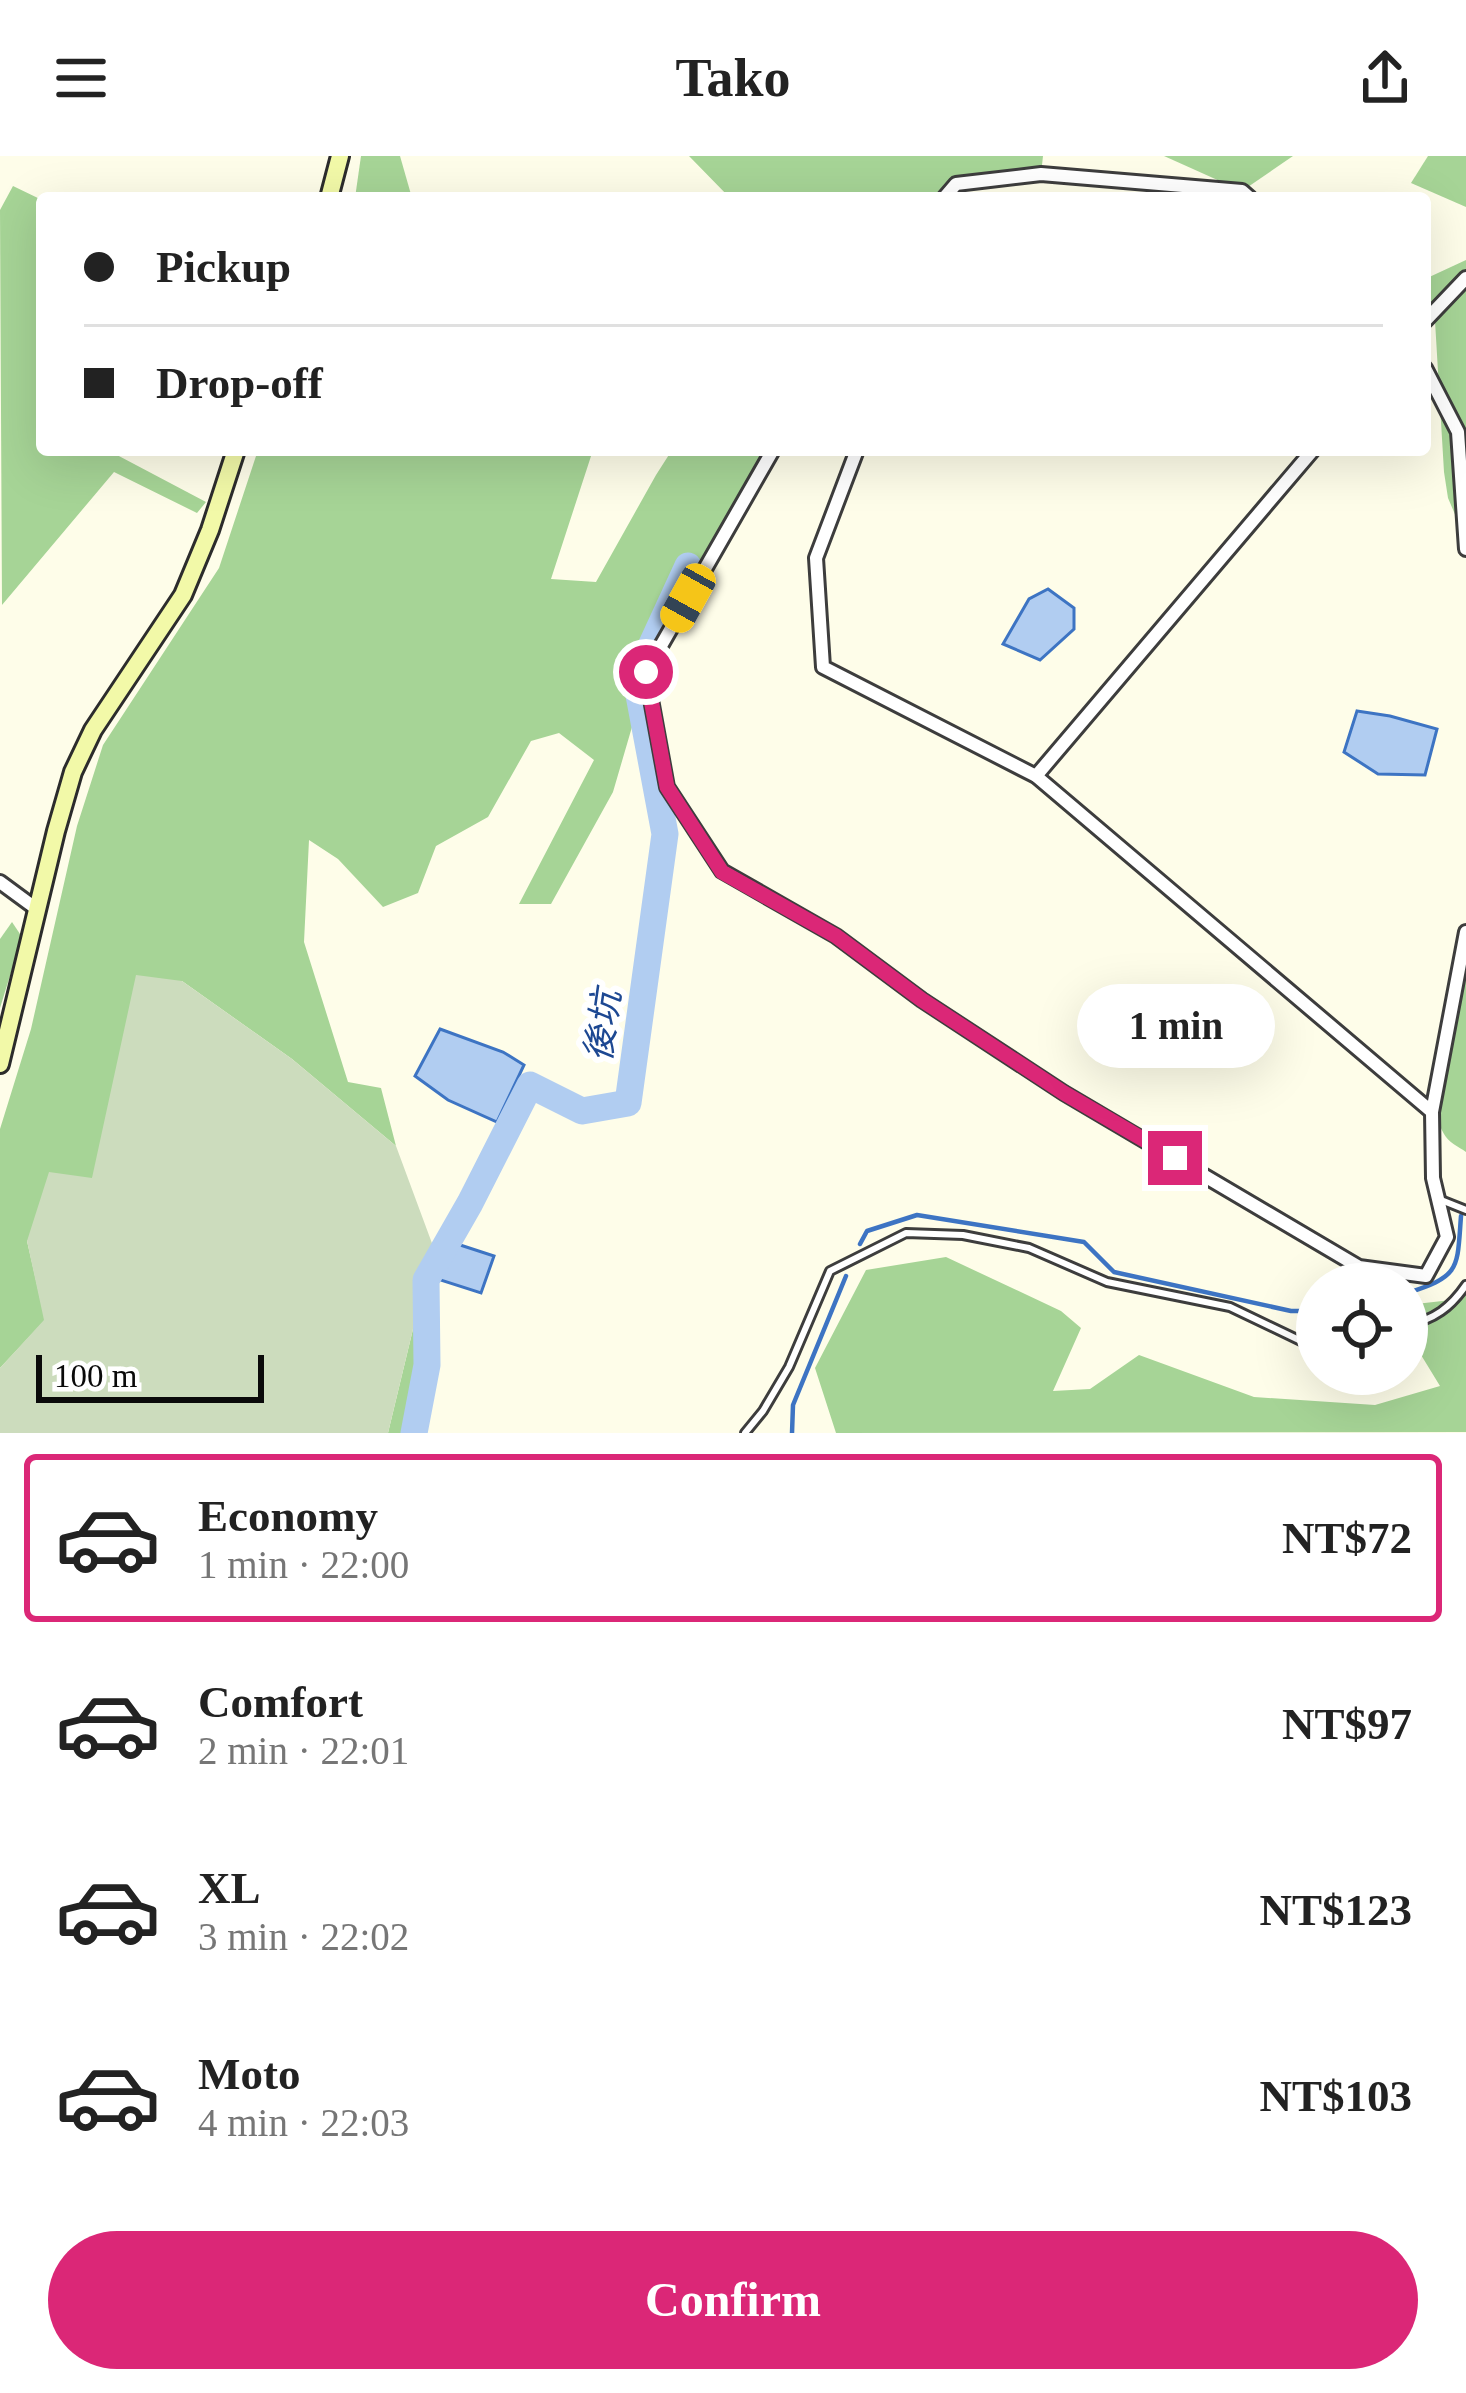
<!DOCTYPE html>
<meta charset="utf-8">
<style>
body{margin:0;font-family:"Times New Roman","Noto Sans TC",serif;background:#f2f2f2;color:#222;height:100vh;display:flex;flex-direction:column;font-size:45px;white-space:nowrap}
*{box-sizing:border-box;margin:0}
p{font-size:39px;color:#767676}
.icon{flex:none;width:66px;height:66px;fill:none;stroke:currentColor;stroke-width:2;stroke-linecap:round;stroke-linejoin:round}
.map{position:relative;height:1277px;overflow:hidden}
.details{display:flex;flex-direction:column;background:#fff;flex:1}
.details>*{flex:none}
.top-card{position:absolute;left:36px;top:36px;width:1395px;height:264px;border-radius:12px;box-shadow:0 12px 48px #0002;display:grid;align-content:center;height:264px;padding:0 48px;background:#fff}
.controls{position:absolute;left:1296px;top:1107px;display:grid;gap:24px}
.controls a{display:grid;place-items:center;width:132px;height:132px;border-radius:50%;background:#fff;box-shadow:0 12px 48px #0002;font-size:60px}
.scale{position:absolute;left:36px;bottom:30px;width:228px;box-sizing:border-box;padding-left:12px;border:6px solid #0a0a0a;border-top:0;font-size:33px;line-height:42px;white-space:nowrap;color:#0a0a0a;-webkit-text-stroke:9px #fff;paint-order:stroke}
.end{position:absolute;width:54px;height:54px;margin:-27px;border:15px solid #db2777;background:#fff;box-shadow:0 0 0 6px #fff}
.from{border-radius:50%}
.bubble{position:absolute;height:84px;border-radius:42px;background:#fff;box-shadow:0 12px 48px #0002;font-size:39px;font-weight:700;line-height:84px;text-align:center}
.car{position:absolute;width:36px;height:72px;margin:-36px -18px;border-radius:15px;box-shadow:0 0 9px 3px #0007;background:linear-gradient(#f5c518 24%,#345 0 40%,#f5c518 0 76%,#345 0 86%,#f5c518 0)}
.top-card b{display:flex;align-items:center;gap:42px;height:114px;font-size:45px}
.top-card b+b{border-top:3px solid #e0e0e0}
.top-card i{width:30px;height:30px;background:#222}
ul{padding:21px 0 0;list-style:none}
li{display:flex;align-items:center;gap:36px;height:168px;margin:0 24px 18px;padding:0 24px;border:6px solid transparent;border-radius:12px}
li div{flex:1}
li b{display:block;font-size:45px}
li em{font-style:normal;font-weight:700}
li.on{border-color:#db2777}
li>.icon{width:108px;height:108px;stroke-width:1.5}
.action{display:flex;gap:24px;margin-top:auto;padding:24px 48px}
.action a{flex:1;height:138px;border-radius:72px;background:#db2777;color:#fff;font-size:48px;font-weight:700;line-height:138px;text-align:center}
header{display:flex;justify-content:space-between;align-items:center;height:156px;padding:0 48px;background:#fff;font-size:54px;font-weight:700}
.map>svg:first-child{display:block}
</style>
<header><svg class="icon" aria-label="menu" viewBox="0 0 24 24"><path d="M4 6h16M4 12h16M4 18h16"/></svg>Tako<svg class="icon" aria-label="share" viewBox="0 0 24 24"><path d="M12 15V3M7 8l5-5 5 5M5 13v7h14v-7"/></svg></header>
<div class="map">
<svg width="1466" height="1277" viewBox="0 0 1466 1277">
<rect width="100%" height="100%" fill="#fefde9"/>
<!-- forest -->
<g fill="#a6d496">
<path d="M361,0H400L412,42H355Z"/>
<path d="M689,0H1043L1041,18L956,28L946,42H730Z"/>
<path d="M1164,0H1293L1242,35Z"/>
<path d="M1428,0H1466V51L1411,27Z"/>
<path d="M13,30L42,44V294H119L117,299L206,346L197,357L114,316L2,449L0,54Z"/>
<path d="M1466,104V384L1448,342L1444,316L1435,165L1425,140V123Z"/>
<path d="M258,294H593L551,423L596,426L656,319L672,294H776L725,383L660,475L613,636L551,748H519L594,604L559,577L531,585L488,661L436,690L418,737L383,751L338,703L309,684L304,786L348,926L381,932L396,990L292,903L182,825L92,1023L27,1085L45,1164L0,1212V973L31,873L77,670L103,589L219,412Z"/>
<path d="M12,766L22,781L0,852V783Z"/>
<path d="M1466,810V996C1459,991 1448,986 1444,978C1421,941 1446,846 1466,810Z"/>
<path d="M433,1090L425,1277H388Z"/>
<path d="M946,1101L1061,1155L1081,1172L1053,1235L1090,1233L1139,1199L1254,1241L1375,1249L1440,1230L1407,1176V1149L1460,1143L1466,1131V1276L836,1277L815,1212L866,1114Z"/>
</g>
<!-- cemetery -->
<path fill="#ccdcbd" d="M136,819L182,825L292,903L396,990L433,1090L388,1277H0V1212L44,1164L27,1085L49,1016L92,1022Z"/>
<!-- water -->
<g fill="#b1cdf1" stroke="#3d74c3" stroke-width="3">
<path d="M1048,433L1074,452V473L1040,504L1003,488L1029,443Z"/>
<path d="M1357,555L1390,560L1437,573L1425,619L1378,618L1344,596Z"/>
<path d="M440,873L503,896L524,909L497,966L448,944L415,920Z"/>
<path d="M451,1086L494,1100L481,1137L431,1121Z"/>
</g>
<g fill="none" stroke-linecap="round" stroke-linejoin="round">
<!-- stream -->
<g stroke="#3d74c3" stroke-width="4.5">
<path d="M860,1088L867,1075L917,1059L1084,1086L1114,1116L1291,1155H1317"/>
<path d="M1407,1137C1461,1120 1457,1113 1461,1060"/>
<path d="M792,1277L793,1249L846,1120"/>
</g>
<!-- river -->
<path stroke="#b1cdf1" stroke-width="27" d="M414,1277L427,1209L426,1124L470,1047L530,929L582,955L628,947L665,678L636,523L688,410"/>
<!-- lane casing -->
<g stroke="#3d3d3d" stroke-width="12">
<g id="lane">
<path d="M1441,1044L1466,1054"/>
<path d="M1407,1169C1434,1164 1451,1151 1466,1129"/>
<path d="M745,1277L763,1255L789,1211L830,1115L906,1077L963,1079L1029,1092L1107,1126L1230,1151L1301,1185L1317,1183"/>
</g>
</g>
<!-- street casing -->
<g stroke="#3d3d3d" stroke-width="18">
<g id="street">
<path d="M944,42L956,28L1041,18L1242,35L1250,42"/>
<path d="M1425,165L1466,122"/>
<path d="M1425,212L1458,276L1466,393"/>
<path d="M773,294L646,516L667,631L722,715L836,780L922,844L1064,937L1359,1111L1426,1120L1447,1081L1433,1022L1432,956L1466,776"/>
<path d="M857,294L816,402L823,511L1036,620L1432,956"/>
<path d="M1036,620L1313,294"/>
<path d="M0,726L38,754"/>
</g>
</g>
<!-- secondary casing -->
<g stroke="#2c2c2c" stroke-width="22">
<g id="secondary">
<path d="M329,42L340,0"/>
<path d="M0,908L56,675L73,616L93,574L183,439L210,374L236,294"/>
</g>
</g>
<!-- lane -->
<use href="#lane" stroke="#fff" stroke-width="6"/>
<!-- street -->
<use href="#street" stroke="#fff" stroke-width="12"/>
<!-- secondary -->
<use href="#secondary" stroke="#f2f9a8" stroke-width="16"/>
</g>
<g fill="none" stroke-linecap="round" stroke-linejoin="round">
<!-- route -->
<path stroke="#db2777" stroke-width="15" d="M646,516L667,631L722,716L836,780L922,844L1064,937L1175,1002"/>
</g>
<g text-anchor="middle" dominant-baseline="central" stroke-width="12" stroke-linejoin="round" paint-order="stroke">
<!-- water labels -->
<g font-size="36" font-style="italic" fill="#1d4892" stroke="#fff">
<text transform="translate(603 870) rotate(-82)">後坑</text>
</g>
</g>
</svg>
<div class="controls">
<a><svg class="icon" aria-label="locate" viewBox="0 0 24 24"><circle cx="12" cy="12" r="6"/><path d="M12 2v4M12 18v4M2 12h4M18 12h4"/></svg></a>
</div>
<div class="scale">100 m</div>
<i class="end from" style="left:646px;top:516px"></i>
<i class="end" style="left:1175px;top:1002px"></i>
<div class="bubble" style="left:1077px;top:828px;width:198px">1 min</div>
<i class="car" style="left:688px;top:442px;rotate:209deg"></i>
<div class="top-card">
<b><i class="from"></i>Pickup</b>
<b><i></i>Drop-off</b>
</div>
</div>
<section class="details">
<ul>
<li class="on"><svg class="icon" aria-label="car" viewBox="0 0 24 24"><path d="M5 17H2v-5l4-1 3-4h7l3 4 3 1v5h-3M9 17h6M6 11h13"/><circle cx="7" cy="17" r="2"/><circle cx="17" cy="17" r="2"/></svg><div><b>Economy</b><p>1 min · 22:00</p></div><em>NT$72</em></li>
<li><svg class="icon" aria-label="car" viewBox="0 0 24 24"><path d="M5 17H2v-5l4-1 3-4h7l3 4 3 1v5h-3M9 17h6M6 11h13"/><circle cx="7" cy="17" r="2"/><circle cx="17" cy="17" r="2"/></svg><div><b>Comfort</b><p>2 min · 22:01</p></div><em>NT$97</em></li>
<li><svg class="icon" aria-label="car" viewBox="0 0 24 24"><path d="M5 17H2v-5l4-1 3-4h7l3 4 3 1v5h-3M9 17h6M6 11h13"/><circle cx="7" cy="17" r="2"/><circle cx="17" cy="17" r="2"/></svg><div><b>XL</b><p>3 min · 22:02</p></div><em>NT$123</em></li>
<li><svg class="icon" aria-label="car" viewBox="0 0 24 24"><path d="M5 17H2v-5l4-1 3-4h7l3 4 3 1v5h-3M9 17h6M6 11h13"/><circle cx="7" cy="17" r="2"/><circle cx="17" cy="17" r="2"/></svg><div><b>Moto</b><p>4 min · 22:03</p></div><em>NT$103</em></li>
</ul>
<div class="action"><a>Confirm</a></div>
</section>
